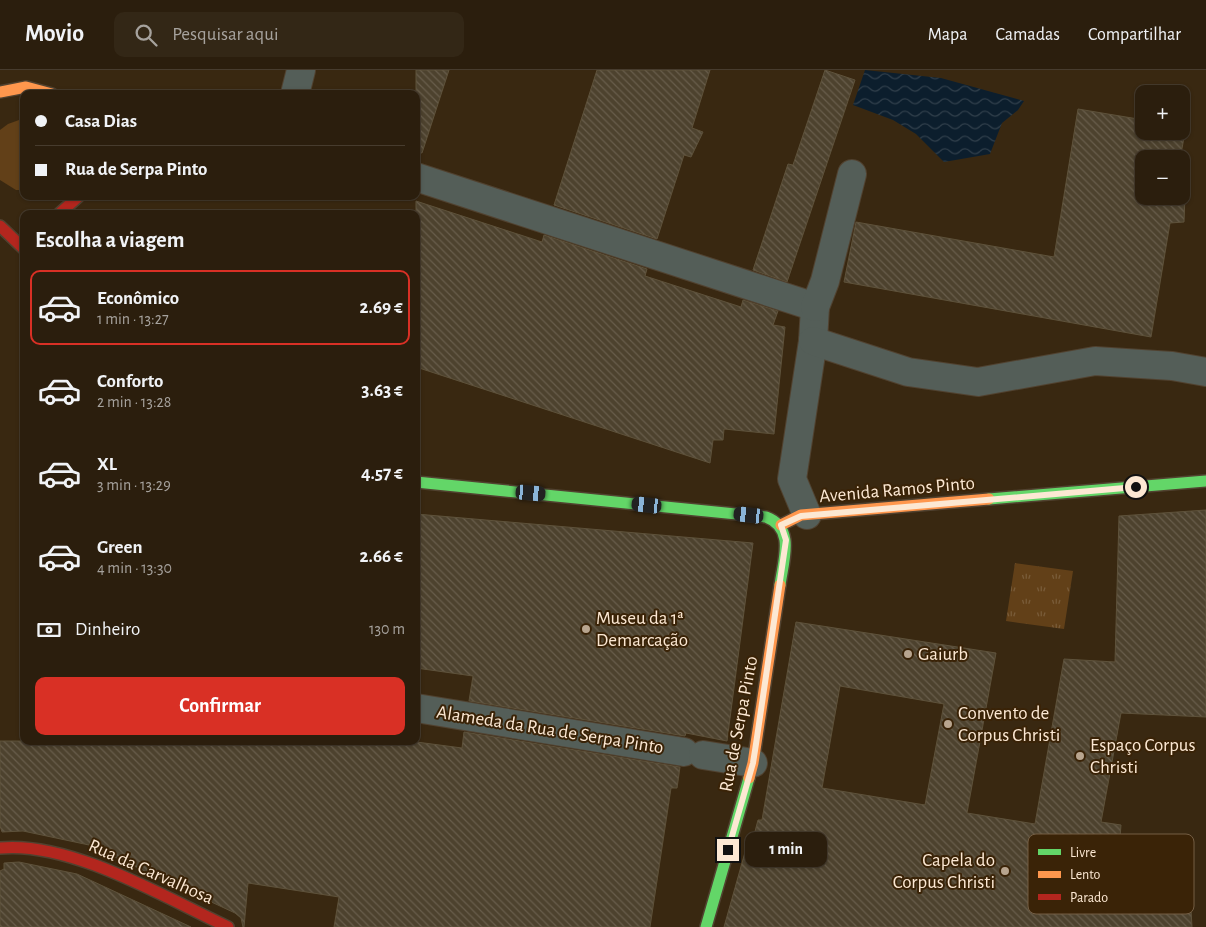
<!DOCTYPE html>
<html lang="pt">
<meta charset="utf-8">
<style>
body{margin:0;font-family:"Alegreya Sans",sans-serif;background:#332716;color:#f1f3f6;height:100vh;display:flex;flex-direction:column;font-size:19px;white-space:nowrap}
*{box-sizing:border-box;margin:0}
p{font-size:16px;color:#a6a29d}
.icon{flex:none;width:28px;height:28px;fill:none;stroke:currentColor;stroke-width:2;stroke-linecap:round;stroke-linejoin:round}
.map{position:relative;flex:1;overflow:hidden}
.drawer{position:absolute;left:20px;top:140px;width:400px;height:535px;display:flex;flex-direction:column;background:#2b1e0d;border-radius:10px;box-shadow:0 1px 4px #0004,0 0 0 1px #473c2e}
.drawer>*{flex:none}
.banner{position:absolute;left:20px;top:20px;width:400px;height:110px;border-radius:10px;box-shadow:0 1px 4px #0004,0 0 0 1px #473c2e;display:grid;align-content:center;height:110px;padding:0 15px;background:#2b1e0d}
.controls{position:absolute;left:1135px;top:15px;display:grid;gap:10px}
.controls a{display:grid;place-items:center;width:55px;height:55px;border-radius:10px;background:#2b1e0d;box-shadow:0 1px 4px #0004,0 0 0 1px #473c2e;font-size:25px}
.end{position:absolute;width:22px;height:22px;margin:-11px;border:6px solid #fce8d3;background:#111;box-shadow:0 0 0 2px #111}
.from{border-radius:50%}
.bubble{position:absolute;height:35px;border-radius:10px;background:#2b1e0d;box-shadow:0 1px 4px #0004,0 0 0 1px #473c2e;font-size:16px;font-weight:600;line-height:35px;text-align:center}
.car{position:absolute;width:15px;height:30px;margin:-15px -8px;border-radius:6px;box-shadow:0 0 4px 1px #0007;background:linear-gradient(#222 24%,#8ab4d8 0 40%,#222 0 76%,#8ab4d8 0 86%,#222 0)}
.banner b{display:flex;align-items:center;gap:18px;height:48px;font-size:19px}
.banner b+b{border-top:1px solid #473c2e}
.banner i{width:12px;height:12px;background:#f1f3f6}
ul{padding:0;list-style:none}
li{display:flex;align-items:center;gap:15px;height:75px;margin:0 10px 8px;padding:0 5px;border:2px solid transparent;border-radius:10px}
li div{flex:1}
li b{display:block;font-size:19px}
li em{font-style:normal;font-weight:600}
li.selected{border-color:#d93025}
li>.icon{width:45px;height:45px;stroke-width:1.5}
h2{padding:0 15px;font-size:22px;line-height:60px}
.pay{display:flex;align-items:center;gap:12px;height:55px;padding:0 15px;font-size:19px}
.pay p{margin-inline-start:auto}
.action{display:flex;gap:10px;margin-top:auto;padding:10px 15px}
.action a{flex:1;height:58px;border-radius:10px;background:#d93025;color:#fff;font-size:20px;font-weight:600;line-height:58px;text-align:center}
header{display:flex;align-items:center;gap:30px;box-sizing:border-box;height:70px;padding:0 25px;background:#2b1e0d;border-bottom:1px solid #473c2e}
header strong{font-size:24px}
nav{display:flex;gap:28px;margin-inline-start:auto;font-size:18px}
.search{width:350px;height:45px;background:#332716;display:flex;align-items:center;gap:12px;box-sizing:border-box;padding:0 18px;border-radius:10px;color:#a6a29d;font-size:19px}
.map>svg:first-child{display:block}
</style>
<header>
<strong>Movio</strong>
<div class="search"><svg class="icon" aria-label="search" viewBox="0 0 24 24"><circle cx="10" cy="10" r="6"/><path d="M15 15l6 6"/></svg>Pesquisar aqui</div>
<nav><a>Mapa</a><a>Camadas</a><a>Compartilhar</a></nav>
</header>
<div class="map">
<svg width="1206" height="857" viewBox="0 0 1206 857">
<defs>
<pattern id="grass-tufts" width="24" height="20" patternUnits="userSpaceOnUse" patternTransform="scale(1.25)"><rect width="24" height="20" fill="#624018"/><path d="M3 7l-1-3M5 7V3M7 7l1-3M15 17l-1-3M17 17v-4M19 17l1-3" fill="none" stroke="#795c39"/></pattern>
<pattern id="water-waves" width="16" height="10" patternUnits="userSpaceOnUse" patternTransform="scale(1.25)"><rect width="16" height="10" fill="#0c1e2d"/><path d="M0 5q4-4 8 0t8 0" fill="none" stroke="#303f4b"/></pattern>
<pattern id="building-back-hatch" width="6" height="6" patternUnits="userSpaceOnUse" patternTransform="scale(1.25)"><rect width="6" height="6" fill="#4d422e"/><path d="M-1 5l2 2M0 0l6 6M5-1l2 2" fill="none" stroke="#685d4b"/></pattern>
</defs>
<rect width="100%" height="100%" fill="#392811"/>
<!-- grass -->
<path fill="url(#grass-tufts)" d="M1015,493L1073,501L1064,559L1006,551Z"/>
<!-- garden -->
<path fill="#624018" d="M19,50H24V120H16L0,110V60L8,54Z"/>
<!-- water -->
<path fill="url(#water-waves)" d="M865,0L941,8L1024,31L1018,40L1002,53L990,84L944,92L916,64L893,50L853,35Z"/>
<!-- building -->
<g fill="url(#building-back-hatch)" stroke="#5e523b" fill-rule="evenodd">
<path d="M416,0H449L422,83L416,82Z"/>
<path d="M597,0H710L692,58L703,62L691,87L684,85L657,169L554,135Z"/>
<path d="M825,0L855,10L787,212L753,200L788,94L793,95Z"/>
<path d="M1078,39L1144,50V61H1181V56L1186,57L1180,89H1144V126L1185,125L1184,152L1170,153L1151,267L844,212L856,152L1054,187Z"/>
<path d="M416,131L542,172L544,165L647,199L645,206L741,237L743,230L778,241L773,255L785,257L774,364L724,359L723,370H713L710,393L416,297Z"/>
<path d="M1206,440V647L1121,643L1101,752L1121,755L1118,792L1188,788L1192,857H724L749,768L753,769L758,750H762L796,552L996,583L967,743L1035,754L1064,589L1115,592L1119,446ZM840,616L944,634L925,735L822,718Z"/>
<path d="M416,444L753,473L727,671L686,663L685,666L469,631L473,606L416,598Z"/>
<path d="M464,662L680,697L677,718H671L650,857H334L339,827L248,813L244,857H243L241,848L235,843L89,775L23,761L2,762L0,756V671H409L462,678Z"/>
<path d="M19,792L77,804L191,857H0V801L4,799V793Z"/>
</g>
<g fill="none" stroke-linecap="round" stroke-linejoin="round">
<!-- street casing -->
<g stroke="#514230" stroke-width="30">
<g id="street">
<path d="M295,24L301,0"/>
<path d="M416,107L815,237L813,271L792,409L807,445"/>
<path d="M815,237L825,211L852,104"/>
<path d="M813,271L908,302L978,312L1095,291L1172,296L1206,302"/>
<path d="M416,638L684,682"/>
<path d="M703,685L753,693"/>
</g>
</g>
<!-- fast casing -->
<g stroke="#514230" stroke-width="14">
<g id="fast">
<path d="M416,412L766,447C796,458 783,491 780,515"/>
<path d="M989,429L1206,411"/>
<path d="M706,857L749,708"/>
</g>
</g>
<!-- slow casing -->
<g stroke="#514230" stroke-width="14">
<g id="slow">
<path d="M0,22L26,17L52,24"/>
<path d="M781,455L801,445L989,429"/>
<path d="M749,708L753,693L780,515"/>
</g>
</g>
<!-- jam casing -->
<g stroke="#514230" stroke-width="14">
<g id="jam">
<path d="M59,144L79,126"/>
<path d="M0,156L24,179"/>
<path d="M0,778C71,771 164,827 228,857"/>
</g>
</g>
<!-- street -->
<use href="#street" stroke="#545e58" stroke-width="28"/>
<!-- fast -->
<use href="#fast" stroke="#63d668" stroke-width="11"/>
<!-- slow -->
<use href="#slow" stroke="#ff974d" stroke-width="11"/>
<!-- jam -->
<use href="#jam" stroke="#b3261e" stroke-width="11"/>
</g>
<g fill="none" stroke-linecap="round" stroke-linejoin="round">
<!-- route -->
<path stroke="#fce8d3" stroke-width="6" d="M728,780L753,693L756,674L786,470L781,455L801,446L1136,417"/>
</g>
<!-- markers -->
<g fill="#b8a58f" stroke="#3a2307" stroke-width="2">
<circle cx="586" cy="559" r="5"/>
<circle cx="908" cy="584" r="5"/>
<circle cx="948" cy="654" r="5"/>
<circle cx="1080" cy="686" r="5"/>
<circle cx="1005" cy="801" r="5"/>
</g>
<g text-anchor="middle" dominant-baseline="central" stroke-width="4" stroke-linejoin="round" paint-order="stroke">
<!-- street labels -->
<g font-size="19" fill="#fce8d3" stroke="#3a2307">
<text transform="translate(897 420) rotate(-5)">Avenida Ramos Pinto</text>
<text transform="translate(739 654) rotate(-79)">Rua de Serpa Pinto</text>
<text transform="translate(550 660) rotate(9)">Alameda da Rua de Serpa Pinto</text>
<text transform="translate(151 802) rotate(24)">Rua da Carvalhosa</text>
</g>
<!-- poi labels -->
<g font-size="19" fill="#fce8d3" stroke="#3a2307" text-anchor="start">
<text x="596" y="548">Museu da 1ª<tspan x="596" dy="22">Demarcação</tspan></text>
<text x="918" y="584">Gaiurb</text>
<text x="958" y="643">Convento de<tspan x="958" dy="22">Corpus Christi</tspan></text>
<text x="1090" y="675">Espaço Corpus<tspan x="1090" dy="22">Christi</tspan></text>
<text x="995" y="790" text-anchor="end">Capela do<tspan x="995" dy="22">Corpus Christi</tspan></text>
</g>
</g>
<!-- legend -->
<rect x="1028" y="764" width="166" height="80" rx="8" fill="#3a2307" stroke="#745e44" stroke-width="1"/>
<rect x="1038" y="779" width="23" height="6" fill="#63d668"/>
<rect x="1038" y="801" width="23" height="7" fill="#ff974d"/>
<rect x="1038" y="824" width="23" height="6" fill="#b3261e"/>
<g font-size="14" fill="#fce8d3">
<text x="1070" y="787">Livre</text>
<text x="1070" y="809">Lento</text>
<text x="1070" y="832">Parado</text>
</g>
</svg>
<div class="controls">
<a>+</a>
<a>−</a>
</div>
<i class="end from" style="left:1136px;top:417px"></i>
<i class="end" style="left:728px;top:780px"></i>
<div class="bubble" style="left:745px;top:762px;width:82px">1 min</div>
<i class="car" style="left:531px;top:423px;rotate:95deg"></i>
<i class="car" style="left:647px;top:435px;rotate:276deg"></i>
<i class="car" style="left:749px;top:445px;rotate:276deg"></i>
<div class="banner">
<b><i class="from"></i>Casa Dias</b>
<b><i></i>Rua de Serpa Pinto</b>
</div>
<section class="drawer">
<h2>Escolha a viagem</h2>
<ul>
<li class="selected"><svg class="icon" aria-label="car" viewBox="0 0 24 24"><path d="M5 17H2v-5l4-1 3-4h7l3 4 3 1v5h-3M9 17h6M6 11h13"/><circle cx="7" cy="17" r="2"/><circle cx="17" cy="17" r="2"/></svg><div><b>Econômico</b><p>1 min · 13:27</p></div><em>2.69 €</em></li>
<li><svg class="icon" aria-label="car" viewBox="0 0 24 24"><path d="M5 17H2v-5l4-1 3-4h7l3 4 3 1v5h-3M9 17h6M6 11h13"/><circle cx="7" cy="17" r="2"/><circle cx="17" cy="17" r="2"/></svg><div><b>Conforto</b><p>2 min · 13:28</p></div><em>3.63 €</em></li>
<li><svg class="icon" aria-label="car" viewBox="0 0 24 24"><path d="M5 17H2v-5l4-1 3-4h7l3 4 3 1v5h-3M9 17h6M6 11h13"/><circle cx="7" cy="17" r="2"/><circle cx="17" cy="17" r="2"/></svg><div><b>XL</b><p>3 min · 13:29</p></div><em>4.57 €</em></li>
<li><svg class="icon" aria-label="car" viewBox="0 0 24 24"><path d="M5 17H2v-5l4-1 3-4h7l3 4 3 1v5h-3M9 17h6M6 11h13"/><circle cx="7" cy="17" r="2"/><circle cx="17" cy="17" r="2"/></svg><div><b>Green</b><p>4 min · 13:30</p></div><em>2.66 €</em></li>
</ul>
<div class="pay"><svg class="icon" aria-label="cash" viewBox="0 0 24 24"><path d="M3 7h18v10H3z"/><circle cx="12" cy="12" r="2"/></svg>Dinheiro<p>130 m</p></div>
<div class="action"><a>Confirmar</a></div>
</section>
</div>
